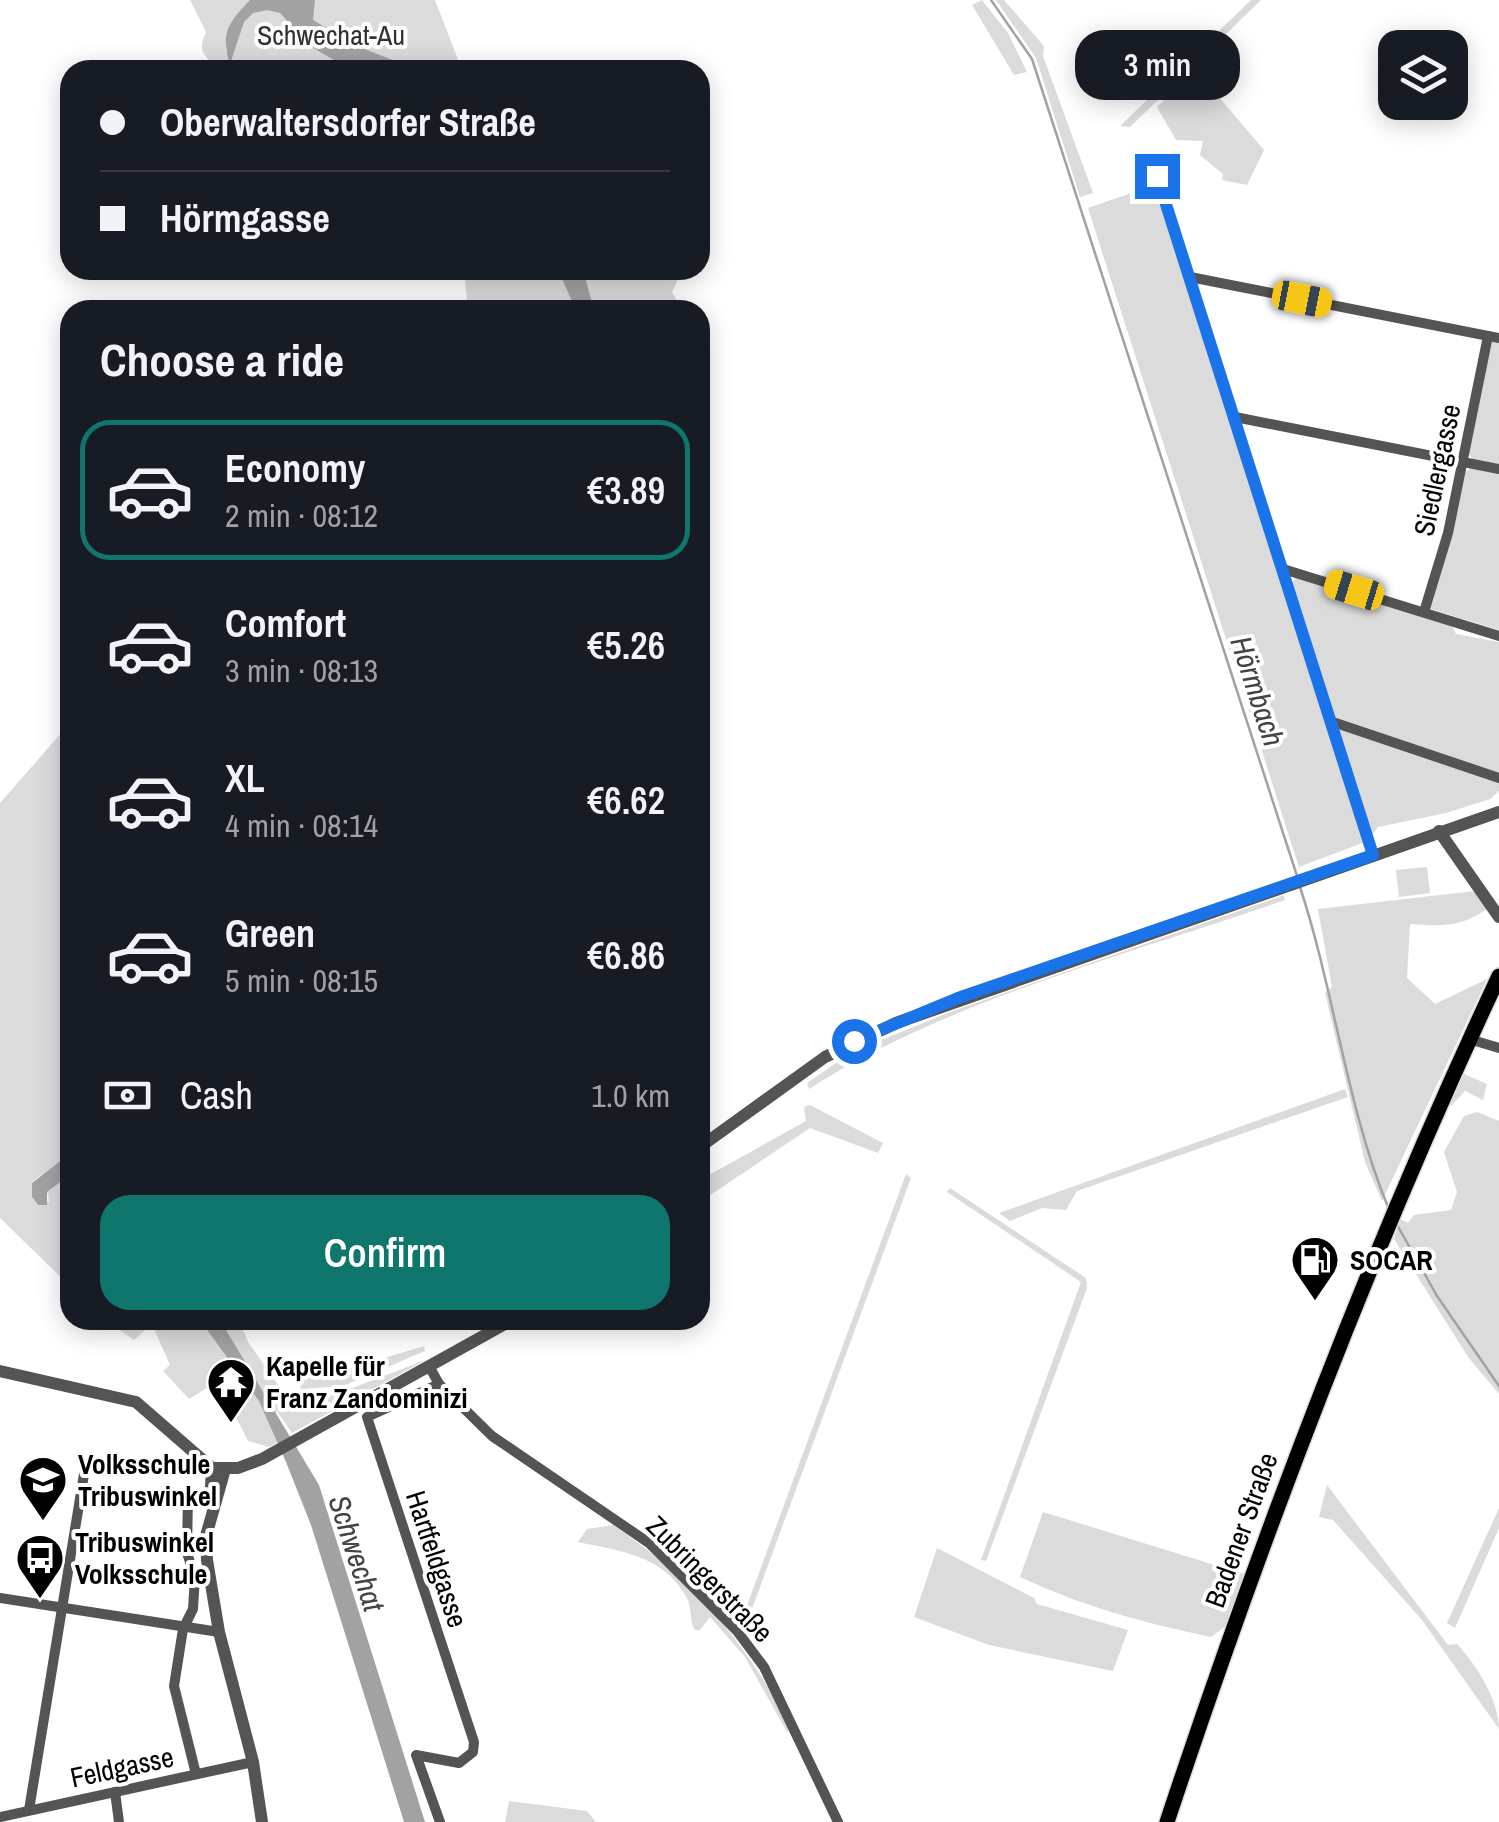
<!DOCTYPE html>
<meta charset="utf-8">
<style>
body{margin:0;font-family:"Archivo Narrow",sans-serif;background:#20242c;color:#f1f3f6;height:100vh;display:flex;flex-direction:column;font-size:38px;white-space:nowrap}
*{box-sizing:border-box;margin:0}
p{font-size:32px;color:#9ea1a6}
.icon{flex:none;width:55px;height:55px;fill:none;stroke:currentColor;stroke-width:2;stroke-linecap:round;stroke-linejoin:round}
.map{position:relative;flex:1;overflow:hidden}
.details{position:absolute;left:60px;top:300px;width:650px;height:1030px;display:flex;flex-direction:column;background:#171b24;border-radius:30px;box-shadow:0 5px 25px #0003}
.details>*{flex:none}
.guide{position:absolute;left:60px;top:60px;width:650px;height:220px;border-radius:30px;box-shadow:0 5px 25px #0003;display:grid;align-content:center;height:220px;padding:0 40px;background:#171b24}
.tools{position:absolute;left:1378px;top:30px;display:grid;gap:20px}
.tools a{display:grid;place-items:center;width:90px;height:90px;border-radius:20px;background:#171b24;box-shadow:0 5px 25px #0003;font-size:50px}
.end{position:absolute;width:45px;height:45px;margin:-22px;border:12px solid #1a73e8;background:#fff;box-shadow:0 0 0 5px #fff}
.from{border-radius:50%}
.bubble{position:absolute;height:70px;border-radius:30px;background:#171b24;box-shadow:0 5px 25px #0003;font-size:32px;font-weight:600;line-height:70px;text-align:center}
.car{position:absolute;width:30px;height:60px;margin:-30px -15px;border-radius:12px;box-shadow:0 0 8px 2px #0007;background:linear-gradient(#f5c518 24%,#345 0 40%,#f5c518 0 76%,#345 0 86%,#f5c518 0)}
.guide b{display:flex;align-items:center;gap:35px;height:95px;font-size:38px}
.guide b+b{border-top:2px solid #363941}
.guide i{width:25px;height:25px;background:#f1f3f6}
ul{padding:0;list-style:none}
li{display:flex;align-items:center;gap:30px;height:140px;margin:0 20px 15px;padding:0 20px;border:5px solid transparent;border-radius:30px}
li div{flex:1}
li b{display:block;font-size:38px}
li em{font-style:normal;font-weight:600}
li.active{border-color:#0f766e}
li>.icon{width:90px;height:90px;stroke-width:1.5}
h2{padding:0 40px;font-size:45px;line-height:120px}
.pay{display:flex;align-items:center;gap:25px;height:110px;padding:0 40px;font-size:38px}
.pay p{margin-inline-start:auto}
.action{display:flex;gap:20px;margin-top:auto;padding:20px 40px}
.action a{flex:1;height:115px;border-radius:30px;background:#0f766e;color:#fff;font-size:40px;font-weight:600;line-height:115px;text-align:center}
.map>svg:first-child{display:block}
</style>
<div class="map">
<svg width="1499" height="1822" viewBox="0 0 1499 1822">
<rect width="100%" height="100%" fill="#fff"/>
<!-- green -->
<g fill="#dbdbdb">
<path d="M190,0H435L462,70H218C206,54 196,55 206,32Z"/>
<path d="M982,0L1008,33L1027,72L1014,75L972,5Z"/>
<path d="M996,0H1004L1044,46L1043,56L1093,193L1080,197L1036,58Z"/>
<path d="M1251,0H1261L1130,127L1120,126Z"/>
<path d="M1195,69L1264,150L1247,185L1222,180L1223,174L1200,155L1203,141L1176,140L1157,107Z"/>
<path d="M1154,185L1365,842L1299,867L1088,208Z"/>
<path d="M464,270H676L678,279L672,292L682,310H468Z"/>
<path d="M1492,342L1499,343V464L1472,459L1468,452Z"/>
<path d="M1471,468L1499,474V630L1428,608L1463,473Z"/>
<path d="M1296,577L1453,627L1456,634L1499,642V774L1335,717L1292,583Z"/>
<path d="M70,723V1160L60,1161L32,1182V1197L38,1205L49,1201L47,1192L70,1175V1286L0,1218V803Z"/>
<path d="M1344,729L1499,783V791L1490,799L1446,813L1378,827L1372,835L1338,731Z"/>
<path d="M1427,867L1430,893L1399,897L1396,870Z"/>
<path d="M1475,891L1487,909C1459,928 1442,926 1410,924L1407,978L1435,1004L1487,979L1382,1201L1365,1162L1325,993L1332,987L1318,909Z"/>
<path d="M1284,895L1285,900C1131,954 945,1001 809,1089L807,1083L852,1052L950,1012Z"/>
<path d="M1462,1073L1487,1084L1483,1100L1465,1091L1448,1109Z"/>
<path d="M1345,1089L1348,1097L1077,1191L1066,1210L1042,1208L1010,1221L999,1213Z"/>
<path d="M810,1105L883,1143L878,1153L810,1128L700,1202V1180L806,1121L804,1107Z"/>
<path d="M1477,1112L1499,1121V1394L1468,1357L1394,1239L1400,1219L1408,1223L1414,1215L1451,1210L1457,1192L1444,1152L1464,1116Z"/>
<path d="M906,1174L911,1178L743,1633L739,1627Z"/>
<path d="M950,1188L1086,1278L1087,1288L986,1561L981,1560L1081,1282L947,1192Z"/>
<path d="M105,1320H239L248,1342L279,1386L276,1399L286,1407L305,1409L302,1393L337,1394L428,1359L292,1433L276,1410L277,1443L269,1447L248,1441L218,1381L189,1399L163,1371L170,1365L152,1324L134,1340Z"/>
<path d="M424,1346L425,1351L343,1386L301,1389L295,1360L307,1357L314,1379Z"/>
<path d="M1327,1485L1448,1645L1457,1644C1477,1666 1499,1700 1499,1729L1422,1620L1333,1520L1319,1517Z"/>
<path d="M1499,1508V1528L1455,1628L1447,1623Z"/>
<path d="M1043,1512L1244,1574L1226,1626L1211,1637C1144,1623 1082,1606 1020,1577Z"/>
<path d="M613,1525C690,1577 749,1644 790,1728L787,1732L745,1657L710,1617L699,1631L694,1629C689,1618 692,1608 687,1598C664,1555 620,1551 578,1542L587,1529Z"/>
<path d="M937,1548L1034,1598L1037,1604L1128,1630L1113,1671L989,1645L914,1617Z"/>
<path d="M509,1801L587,1811L596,1822H505Z"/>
</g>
<!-- water -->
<g fill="#a2a2a2">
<path d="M250,0H315L313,20L357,46L418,70H351L310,46L280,13L267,10L253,13L244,22L231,61C218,34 231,20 250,0Z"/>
<path d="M558,270H583L594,310H576Z"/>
<path d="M70,1160V1175L47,1192V1205H38L32,1197V1183L60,1161Z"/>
<path d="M200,1320H220L319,1485L425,1822H404L311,1525L286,1462L259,1401Z"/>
</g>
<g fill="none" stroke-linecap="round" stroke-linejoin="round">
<!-- stream -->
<g stroke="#a2a2a2" stroke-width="2.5">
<path d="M991,0L1032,59L1298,879"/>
<path d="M228,53L233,70"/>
<path d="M1300,887C1334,990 1347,1108 1388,1207"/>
<path d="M1396,1223L1437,1296L1499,1386"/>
</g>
<!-- primary casing -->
<g stroke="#dbdbdb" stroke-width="18">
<path id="primary" d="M1167,1822C1263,1533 1370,1251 1499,976"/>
</g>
<!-- minor -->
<g stroke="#545454" stroke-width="10">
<path d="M1157,176L1373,855"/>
<path d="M1190,277L1499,338"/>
<path d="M1235,417L1499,469"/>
<path d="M1283,569L1499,636"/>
<path d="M1424,612L1448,533L1488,336"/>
<path d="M1330,721L1499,778"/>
<path d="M1469,1039L1499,1048"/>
<path d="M429,1366L439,1384L367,1417L474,1742L473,1752L459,1763L416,1755L440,1822"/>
<path d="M439,1384L492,1436L649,1543L737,1631L764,1667L838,1822"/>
<path d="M188,1493L187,1553L195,1577L193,1609L183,1629L174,1686L196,1774"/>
<path d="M0,1598L219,1632"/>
<path d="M115,1792L119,1822"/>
<path d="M29,1810L86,1462"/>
<path d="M0,1817L253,1762"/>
</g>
<!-- tertiary -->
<g stroke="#545454" stroke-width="12">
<path d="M1439,831L1499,917"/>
<path d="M700,1147L825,1057L896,1023L1499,812"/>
<path d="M0,1371L136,1402L212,1468H238L262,1459L512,1320"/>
<path d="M225,1469L206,1536L207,1560L219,1632L253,1762L262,1822"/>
<path d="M210,1505L212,1468"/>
</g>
<!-- primary -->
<use href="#primary" stroke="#000" stroke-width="15"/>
</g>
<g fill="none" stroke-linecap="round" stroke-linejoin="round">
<!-- route -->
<path stroke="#1a73e8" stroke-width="12" d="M854,1041L958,998L1373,855L1157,176"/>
</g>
<!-- icons -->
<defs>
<g id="fuel-pin" transform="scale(2.5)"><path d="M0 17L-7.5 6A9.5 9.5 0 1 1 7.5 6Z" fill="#000" stroke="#fff"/><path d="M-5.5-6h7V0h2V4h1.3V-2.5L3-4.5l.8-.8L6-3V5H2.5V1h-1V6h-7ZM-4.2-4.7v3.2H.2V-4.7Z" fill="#fff"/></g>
<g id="temple-pin" transform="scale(2.5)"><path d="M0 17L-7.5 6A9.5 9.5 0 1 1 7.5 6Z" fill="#000" stroke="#fff"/><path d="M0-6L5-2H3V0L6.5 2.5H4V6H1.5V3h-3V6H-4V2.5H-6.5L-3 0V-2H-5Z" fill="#fff"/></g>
<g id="school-pin" transform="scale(2.5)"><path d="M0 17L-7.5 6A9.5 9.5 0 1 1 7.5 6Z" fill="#000" stroke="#fff"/><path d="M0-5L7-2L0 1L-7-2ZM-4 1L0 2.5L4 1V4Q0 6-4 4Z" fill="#fff"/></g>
<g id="bus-pin" transform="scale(2.5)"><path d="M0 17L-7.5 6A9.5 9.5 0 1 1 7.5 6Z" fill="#000" stroke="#fff"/><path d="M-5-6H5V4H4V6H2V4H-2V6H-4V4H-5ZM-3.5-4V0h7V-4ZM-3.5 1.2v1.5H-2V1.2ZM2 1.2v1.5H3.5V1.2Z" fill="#fff"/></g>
</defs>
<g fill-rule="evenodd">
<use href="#fuel-pin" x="1315" y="1260"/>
<use href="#temple-pin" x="231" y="1382"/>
<use href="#school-pin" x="43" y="1480"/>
<use href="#bus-pin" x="40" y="1558"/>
</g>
<g text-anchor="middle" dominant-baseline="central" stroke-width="8" stroke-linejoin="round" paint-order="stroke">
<!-- park labels -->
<g font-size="28" fill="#323232" stroke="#fff">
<text x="331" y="35">Schwechat-Au</text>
</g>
<!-- street labels -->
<g font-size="28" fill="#000" stroke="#fff">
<text transform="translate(1437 470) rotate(-78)">Siedlergasse</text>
<text transform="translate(1241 1530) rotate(-70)">Badener Straße</text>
<text transform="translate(437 1559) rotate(72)">Hartfeldgasse</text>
<text transform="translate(710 1579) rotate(45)">Zubringerstraße</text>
<text transform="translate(122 1767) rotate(-12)">Feldgasse</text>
</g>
<!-- poi labels -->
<g font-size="28" font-weight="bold" fill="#000" stroke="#fff" text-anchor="start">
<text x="1350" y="1260">SOCAR</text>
<text x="266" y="1366">Kapelle für<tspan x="266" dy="32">Franz Zandominizi</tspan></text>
<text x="78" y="1464">Volksschule<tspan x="78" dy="32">Tribuswinkel</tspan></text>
<text x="75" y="1542">Tribuswinkel<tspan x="75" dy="32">Volksschule</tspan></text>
</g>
<!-- water labels -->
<g font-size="30" font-style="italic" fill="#434343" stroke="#fff">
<text transform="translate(1258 691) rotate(72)">Hörmbach</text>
<text transform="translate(357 1553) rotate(72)">Schwechat</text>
</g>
</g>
</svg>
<div class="tools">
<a><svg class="icon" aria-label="layers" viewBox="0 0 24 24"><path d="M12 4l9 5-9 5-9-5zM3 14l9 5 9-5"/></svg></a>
</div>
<i class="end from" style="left:854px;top:1041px"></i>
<i class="end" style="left:1157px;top:176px"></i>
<div class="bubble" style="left:1075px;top:30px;width:165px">3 min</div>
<i class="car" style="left:1302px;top:299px;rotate:101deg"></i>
<i class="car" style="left:1354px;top:590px;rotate:287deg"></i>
<div class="guide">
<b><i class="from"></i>Oberwaltersdorfer Straße</b>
<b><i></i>Hörmgasse</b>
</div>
<section class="details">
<h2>Choose a ride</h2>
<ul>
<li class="active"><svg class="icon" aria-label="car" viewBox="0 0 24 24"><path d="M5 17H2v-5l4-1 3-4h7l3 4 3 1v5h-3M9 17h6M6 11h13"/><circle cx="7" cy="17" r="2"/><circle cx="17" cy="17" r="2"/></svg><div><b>Economy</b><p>2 min · 08:12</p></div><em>€3.89</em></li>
<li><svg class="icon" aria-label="car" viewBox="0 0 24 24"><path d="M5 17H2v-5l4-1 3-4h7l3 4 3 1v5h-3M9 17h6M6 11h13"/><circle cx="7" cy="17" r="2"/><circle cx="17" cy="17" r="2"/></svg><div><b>Comfort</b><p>3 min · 08:13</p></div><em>€5.26</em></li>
<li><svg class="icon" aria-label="car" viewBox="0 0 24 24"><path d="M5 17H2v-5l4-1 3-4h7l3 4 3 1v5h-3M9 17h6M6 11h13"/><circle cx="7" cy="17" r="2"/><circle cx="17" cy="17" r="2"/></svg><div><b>XL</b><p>4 min · 08:14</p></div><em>€6.62</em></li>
<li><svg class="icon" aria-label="car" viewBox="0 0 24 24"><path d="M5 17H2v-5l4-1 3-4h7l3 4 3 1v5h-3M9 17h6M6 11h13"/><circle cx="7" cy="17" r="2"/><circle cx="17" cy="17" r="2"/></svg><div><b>Green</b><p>5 min · 08:15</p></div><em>€6.86</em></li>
</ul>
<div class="pay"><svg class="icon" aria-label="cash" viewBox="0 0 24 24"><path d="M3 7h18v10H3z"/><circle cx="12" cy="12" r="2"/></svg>Cash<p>1.0 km</p></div>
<div class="action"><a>Confirm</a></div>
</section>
</div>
